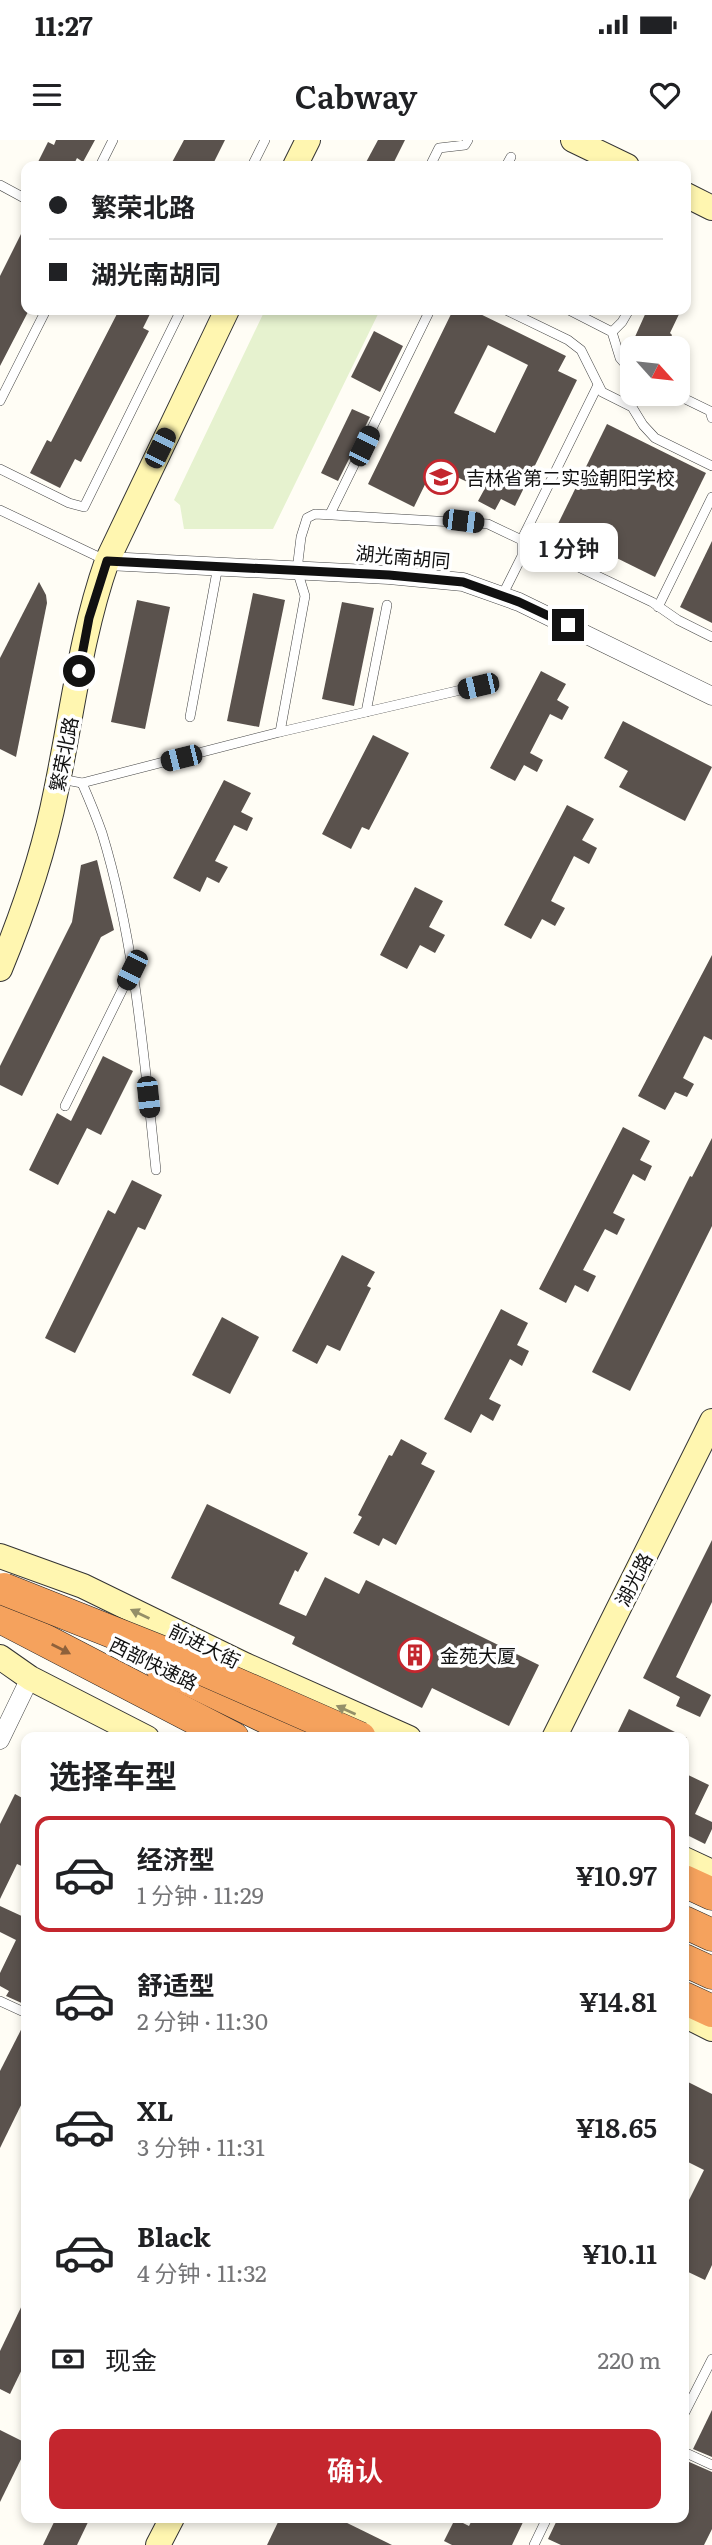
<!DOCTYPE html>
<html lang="zh">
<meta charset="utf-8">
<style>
body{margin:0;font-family:Literata,"Noto Sans SC",serif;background:#f6f6f6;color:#202124;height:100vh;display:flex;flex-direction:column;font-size:26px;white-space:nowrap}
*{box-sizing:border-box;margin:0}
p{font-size:23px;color:#757577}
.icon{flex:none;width:38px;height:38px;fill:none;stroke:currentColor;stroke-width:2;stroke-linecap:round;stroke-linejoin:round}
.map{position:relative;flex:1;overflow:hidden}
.panel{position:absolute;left:21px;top:1592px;width:668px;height:791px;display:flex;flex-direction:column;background:#fff;border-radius:14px;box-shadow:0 4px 10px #0003}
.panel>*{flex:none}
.guide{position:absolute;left:21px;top:21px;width:670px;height:154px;border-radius:14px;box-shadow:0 4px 10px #0003;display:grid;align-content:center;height:154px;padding:0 28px;background:#fff}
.needle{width:46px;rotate:117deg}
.controls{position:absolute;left:620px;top:196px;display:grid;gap:14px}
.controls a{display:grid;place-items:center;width:70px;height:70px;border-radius:14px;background:#fff;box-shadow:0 4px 10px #0003;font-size:35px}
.end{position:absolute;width:32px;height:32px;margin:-16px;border:9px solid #111;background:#fff;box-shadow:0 0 0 4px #fff}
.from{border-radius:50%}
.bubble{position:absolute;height:49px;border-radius:14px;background:#fff;box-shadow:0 4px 10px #0003;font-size:23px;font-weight:600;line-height:49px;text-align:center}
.car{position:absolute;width:21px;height:42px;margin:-21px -10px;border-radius:9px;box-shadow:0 0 5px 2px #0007;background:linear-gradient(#222 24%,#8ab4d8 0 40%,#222 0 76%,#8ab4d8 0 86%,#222 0)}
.guide b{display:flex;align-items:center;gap:24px;height:66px;font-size:26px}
.guide b+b{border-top:2px solid #e0e0e0}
.guide i{width:18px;height:18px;background:#202124}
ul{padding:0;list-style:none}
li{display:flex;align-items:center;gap:21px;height:116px;margin:0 14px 10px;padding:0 14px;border:4px solid transparent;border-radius:14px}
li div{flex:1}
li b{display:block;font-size:26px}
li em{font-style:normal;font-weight:600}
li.active{border-color:#c4262e}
li>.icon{width:63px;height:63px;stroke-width:1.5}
h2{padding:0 28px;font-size:32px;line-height:84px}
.pay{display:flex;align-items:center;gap:18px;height:77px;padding:0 28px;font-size:26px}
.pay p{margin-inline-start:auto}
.cta{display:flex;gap:14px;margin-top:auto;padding:14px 28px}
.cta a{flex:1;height:80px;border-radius:14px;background:#c4262e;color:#fff;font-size:28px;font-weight:600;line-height:80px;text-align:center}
.status{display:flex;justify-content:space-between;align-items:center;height:49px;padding:0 35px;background:#fff;direction:ltr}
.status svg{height:19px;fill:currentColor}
header{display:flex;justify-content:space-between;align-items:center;height:91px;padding:0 28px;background:#fff;font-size:32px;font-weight:600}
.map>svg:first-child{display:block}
</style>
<div class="status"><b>11:27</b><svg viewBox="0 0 49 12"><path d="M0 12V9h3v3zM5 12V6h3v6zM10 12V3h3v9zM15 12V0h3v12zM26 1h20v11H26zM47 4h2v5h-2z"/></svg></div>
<header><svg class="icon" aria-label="menu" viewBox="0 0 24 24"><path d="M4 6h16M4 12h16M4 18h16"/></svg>Cabway<svg class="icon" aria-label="heart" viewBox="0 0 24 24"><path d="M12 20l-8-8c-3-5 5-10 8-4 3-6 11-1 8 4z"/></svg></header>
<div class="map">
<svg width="712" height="2405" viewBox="0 0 712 2405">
<rect width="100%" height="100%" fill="#fffdf5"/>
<!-- pitch -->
<path fill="#e6f2cf" d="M265,170H380L273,389H184L180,365L174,360Z"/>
<!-- building -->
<g fill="#5a524d" fill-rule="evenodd">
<path d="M56,0H95L83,22L77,18L73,26H36L48,2L54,5Z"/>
<path d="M184,0H225L212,26H170Z"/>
<path d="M378,0H405L392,26H364Z"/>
<path d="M26,84V170H29L0,226V136Z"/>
<path d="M119,170H152L143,188L149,191L81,322L75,319L60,348L30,333L47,300L51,302Z"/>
<path d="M453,170H472L566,216L558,231L577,240L515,366L501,359L495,370L478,361L484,350L434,326L414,367L368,344ZM488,205L528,225L495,293L454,273Z"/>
<path d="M647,170H681L670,193L672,195L666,208H630Z"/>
<path d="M374,191L403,206L380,252L351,237Z"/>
<path d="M352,269L370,277L338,341L321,333Z"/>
<path d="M607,284L706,333L655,437L556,388Z"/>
<path d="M712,401V483L680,467Z"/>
<path d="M39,442L46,455L47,463L16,617L0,609V518Z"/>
<path d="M253,453L285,460L259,587L227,581Z"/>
<path d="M137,460L170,467L145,589L111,582Z"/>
<path d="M342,462L374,468L354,566L322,559Z"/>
<path d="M541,531L566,544L557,560L569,567L562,580L550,574L530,613L543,620L537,632L524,625L515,641L490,628Z"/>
<path d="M623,581L712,627L685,681L619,647L628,631L604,618Z"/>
<path d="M373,595L409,613L369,690L362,687L351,709L322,694Z"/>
<path d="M224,640L251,653L241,672L253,678L247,691L234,685L215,721L228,727L219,743L207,737L200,752L173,738Z"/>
<path d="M567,665L594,679L582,700L597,708L589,724L574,716L551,761L565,768L555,786L542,779L531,799L504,785Z"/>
<path d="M97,720L114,790L101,797L22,956L0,945V926L72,782L81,725Z"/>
<path d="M415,747L443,761L429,787L445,795L435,813L420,805L407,829L380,815Z"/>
<path d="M712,815V900L704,896L683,938L694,944L687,957L675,952L665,970L638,956Z"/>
<path d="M103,916L133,931L101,995L87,988L58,1045L29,1030L57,973L71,981Z"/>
<path d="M623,987L650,1001L640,1020L652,1026L645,1041L633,1034L613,1073L625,1079L617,1095L605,1089L583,1130L596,1136L588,1152L575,1145L566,1163L539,1149Z"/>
<path d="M712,998V1086L630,1251L592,1232L690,1036L692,1037Z"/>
<path d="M132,1040L162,1055L145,1090L138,1087L75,1213L45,1198L108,1070L115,1074Z"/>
<path d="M342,1115L375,1132L367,1146L371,1148L340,1211L327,1205L317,1224L292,1211Z"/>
<path d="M501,1169L528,1183L517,1205L529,1211L522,1226L510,1219L489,1259L501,1265L493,1281L481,1274L471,1293L444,1279Z"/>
<path d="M222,1177L259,1197L230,1254L192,1235Z"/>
<path d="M401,1299L427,1313L421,1324L435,1331L396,1405L383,1398L379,1406L353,1393L362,1377L358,1375L389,1315L392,1316Z"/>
<path d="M207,1364L308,1413L298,1432L295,1430L279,1464L306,1476L325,1437L359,1454L366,1440L539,1525L509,1586L432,1548L422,1568L292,1504L295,1497L171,1438Z"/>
<path d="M712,1400V1462L676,1537L711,1555L700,1577L676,1566L680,1557L643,1538Z"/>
<path d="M629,1569L687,1598H615Z"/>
<path d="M684,1633L709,1645L695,1674L712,1682V1689L705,1704L685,1694L684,1696Z"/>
<path d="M15,1654L26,1660V1728L17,1724L0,1759V1684Z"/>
<path d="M0,1766L26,1778V1865L6,1856L9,1851L0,1846V1833L16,1800L0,1792Z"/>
<path d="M26,1880V1955L0,2008V1931Z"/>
<path d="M684,1940L712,1954V2125L705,2140L684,2130V2070L704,2030L684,2020Z"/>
<path d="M26,2157V2221L10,2254L0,2249V2211Z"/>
<path d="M712,2270V2317L693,2309Z"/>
<path d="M0,2290L26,2303V2309L0,2362Z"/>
<path d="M687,2321L712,2332V2389L704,2405H561L548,2399L558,2378H684V2327Z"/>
<path d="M56,2378H90L77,2405H43Z"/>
<path d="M280,2378H337L392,2405H267Z"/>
<path d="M473,2378H525L512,2405H452L444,2401L455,2379L469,2386Z"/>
</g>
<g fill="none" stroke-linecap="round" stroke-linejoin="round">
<!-- lane casing -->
<g stroke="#444" stroke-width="10">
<g id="lane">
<path d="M100,26L113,0"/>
<path d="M252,26L265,0"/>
<path d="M430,26L439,8L465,5L468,0"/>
<path d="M506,26L511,17"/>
<path d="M0,45L26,59"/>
<path d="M506,170L568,200L581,210L602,252L632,267L643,285L655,298L712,326"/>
<path d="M569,170L612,192L620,218L632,232"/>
<path d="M612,192L622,182L629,170"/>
<path d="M675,254L710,271L712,278"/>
<path d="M0,261L46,170"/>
<path d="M0,329L69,363L84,367L181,170"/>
<path d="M0,370L105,420"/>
<path d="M330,374L430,170"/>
<path d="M502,456L522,416V399L598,245"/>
<path d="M658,467L712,357"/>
<path d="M366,572L387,465"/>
<path d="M190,577L218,426"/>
<path d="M280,592L305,456L297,430L301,397L307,378L315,374L488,384L652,462L678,480L712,497"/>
<path d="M61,639L82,643L280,592L478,546"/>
<path d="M82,643C89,659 96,676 102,693C135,801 144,917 156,1030"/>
<path d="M65,966L132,830"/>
<path d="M0,1861L26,1873"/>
<path d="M684,2274L712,2219"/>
<path d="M684,2312L712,2325"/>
<path d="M534,2405L547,2378"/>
</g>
</g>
<!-- street casing -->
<g stroke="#444" stroke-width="19">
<g id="street">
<path d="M107,421L389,435L463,442L519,462L712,556"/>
<path d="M0,1600L30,1538"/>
</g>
</g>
<!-- secondary casing -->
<g stroke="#333" stroke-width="26">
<g id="secondary">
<path d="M573,0L627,26"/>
<path d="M295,26L308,0"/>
<path d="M686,55L712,68"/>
<path d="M0,829C24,771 44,712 56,651C72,574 81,495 107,421L227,170"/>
<path d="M0,1416L83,1446L245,1525L409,1598"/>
<path d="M0,1517L30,1538L147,1598"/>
<path d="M554,1598L712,1281"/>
<path d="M684,1719L712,1732"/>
<path d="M684,1875L712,1889"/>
<path d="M158,2405L172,2378"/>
</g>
</g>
<!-- highway casing -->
<g stroke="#222" stroke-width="33">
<g id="highway">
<path d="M0,1477L233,1598"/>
<path d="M161,1526L308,1598"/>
<path d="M684,1741L712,1754"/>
<path d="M684,1782L712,1795"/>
<path d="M684,1820L712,1833"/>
<path d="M684,1858L712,1871"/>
</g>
</g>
<!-- lane -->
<use href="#lane" stroke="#fff" stroke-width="9"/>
<!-- street -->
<use href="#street" stroke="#fff" stroke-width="18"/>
<!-- secondary -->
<use href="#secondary" stroke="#fff6b0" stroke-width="24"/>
<!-- highway -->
<use href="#highway" stroke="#f5a25d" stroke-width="32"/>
<!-- highway-bridge casing -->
<g stroke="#222" stroke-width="33" stroke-linecap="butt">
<path id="highway-bridge" d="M4,1449L175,1517L360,1598"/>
</g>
<!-- highway-bridge -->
<use href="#highway-bridge" stroke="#f5a25d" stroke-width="32"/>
</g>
<!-- one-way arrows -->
<defs><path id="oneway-solid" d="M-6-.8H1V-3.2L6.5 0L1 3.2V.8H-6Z" transform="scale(1.75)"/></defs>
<g fill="#948f68">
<use href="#oneway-solid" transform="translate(140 1474) rotate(-154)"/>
<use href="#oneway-solid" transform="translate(346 1570) rotate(-156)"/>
</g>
<use fill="#8e613b" href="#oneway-solid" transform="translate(61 1509) rotate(27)"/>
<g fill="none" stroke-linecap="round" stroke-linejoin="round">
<!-- route -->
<path stroke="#111" stroke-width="9" d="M79,531L89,478L107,421L389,435L463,442L519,462L568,485"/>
</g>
<!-- icons -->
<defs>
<g id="school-ring" transform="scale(1.75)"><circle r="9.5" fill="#fff" stroke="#c4262e" stroke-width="1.5"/><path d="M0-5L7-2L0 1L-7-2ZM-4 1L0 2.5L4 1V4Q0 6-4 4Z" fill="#c4262e"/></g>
<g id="building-ring" transform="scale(1.75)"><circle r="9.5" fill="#fff" stroke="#c4262e" stroke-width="1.5"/><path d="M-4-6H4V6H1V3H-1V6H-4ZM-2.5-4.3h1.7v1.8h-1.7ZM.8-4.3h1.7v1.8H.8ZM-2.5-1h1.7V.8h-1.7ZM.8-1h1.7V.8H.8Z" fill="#c4262e"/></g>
</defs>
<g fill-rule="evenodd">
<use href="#school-ring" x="441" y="337"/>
<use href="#building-ring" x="415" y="1515"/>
</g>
<g text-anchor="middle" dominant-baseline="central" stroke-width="7" stroke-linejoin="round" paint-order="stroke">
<!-- poi labels -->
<g font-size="19" fill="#111" stroke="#fff" text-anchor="start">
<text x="466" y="337">吉林省第二实验朝阳学校</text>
<text x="440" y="1515">金苑大厦</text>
</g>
<!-- street labels -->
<g font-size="19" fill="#111" stroke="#fff">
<text transform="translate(403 416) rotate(5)">湖光南胡同</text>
<text transform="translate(63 614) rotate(-79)">繁荣北路</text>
<text transform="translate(633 1439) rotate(-63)">湖光路</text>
<text transform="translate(205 1505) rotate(26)">前进大街</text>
<text transform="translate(154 1523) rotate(26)">西部快速路</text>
</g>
</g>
</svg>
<div class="controls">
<a><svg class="needle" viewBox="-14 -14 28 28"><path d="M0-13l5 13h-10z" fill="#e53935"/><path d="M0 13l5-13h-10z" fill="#757577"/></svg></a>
</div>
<i class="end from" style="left:79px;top:531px"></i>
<i class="end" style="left:568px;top:485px"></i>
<div class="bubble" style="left:520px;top:383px;width:98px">1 分钟</div>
<i class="car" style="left:364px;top:306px;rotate:26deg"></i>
<i class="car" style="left:160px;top:308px;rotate:26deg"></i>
<i class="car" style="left:463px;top:381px;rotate:97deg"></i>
<i class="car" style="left:478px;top:546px;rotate:257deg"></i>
<i class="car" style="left:181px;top:618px;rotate:256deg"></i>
<i class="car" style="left:132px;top:830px;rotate:206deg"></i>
<i class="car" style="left:148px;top:957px;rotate:174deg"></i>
<div class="guide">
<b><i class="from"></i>繁荣北路</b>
<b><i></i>湖光南胡同</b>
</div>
<section class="panel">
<h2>选择车型</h2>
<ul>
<li class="active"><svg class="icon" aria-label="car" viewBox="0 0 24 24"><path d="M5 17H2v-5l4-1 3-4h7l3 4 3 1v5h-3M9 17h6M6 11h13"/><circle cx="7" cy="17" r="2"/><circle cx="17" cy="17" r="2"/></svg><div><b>经济型</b><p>1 分钟 · 11:29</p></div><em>¥10.97</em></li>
<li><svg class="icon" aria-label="car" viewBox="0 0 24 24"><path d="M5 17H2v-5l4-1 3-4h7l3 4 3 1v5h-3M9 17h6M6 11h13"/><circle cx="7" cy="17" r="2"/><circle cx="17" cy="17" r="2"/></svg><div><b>舒适型</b><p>2 分钟 · 11:30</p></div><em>¥14.81</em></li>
<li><svg class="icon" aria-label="car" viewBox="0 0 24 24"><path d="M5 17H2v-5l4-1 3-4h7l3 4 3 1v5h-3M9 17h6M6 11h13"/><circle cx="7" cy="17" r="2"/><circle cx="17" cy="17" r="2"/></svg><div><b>XL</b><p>3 分钟 · 11:31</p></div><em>¥18.65</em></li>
<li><svg class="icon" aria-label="car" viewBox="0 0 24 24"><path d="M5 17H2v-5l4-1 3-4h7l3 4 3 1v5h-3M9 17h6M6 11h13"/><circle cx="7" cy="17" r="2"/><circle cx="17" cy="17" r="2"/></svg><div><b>Black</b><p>4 分钟 · 11:32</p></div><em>¥10.11</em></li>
</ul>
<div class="pay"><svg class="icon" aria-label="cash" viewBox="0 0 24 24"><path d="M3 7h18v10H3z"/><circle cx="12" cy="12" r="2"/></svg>现金<p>220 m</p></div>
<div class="cta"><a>确认</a></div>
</section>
</div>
